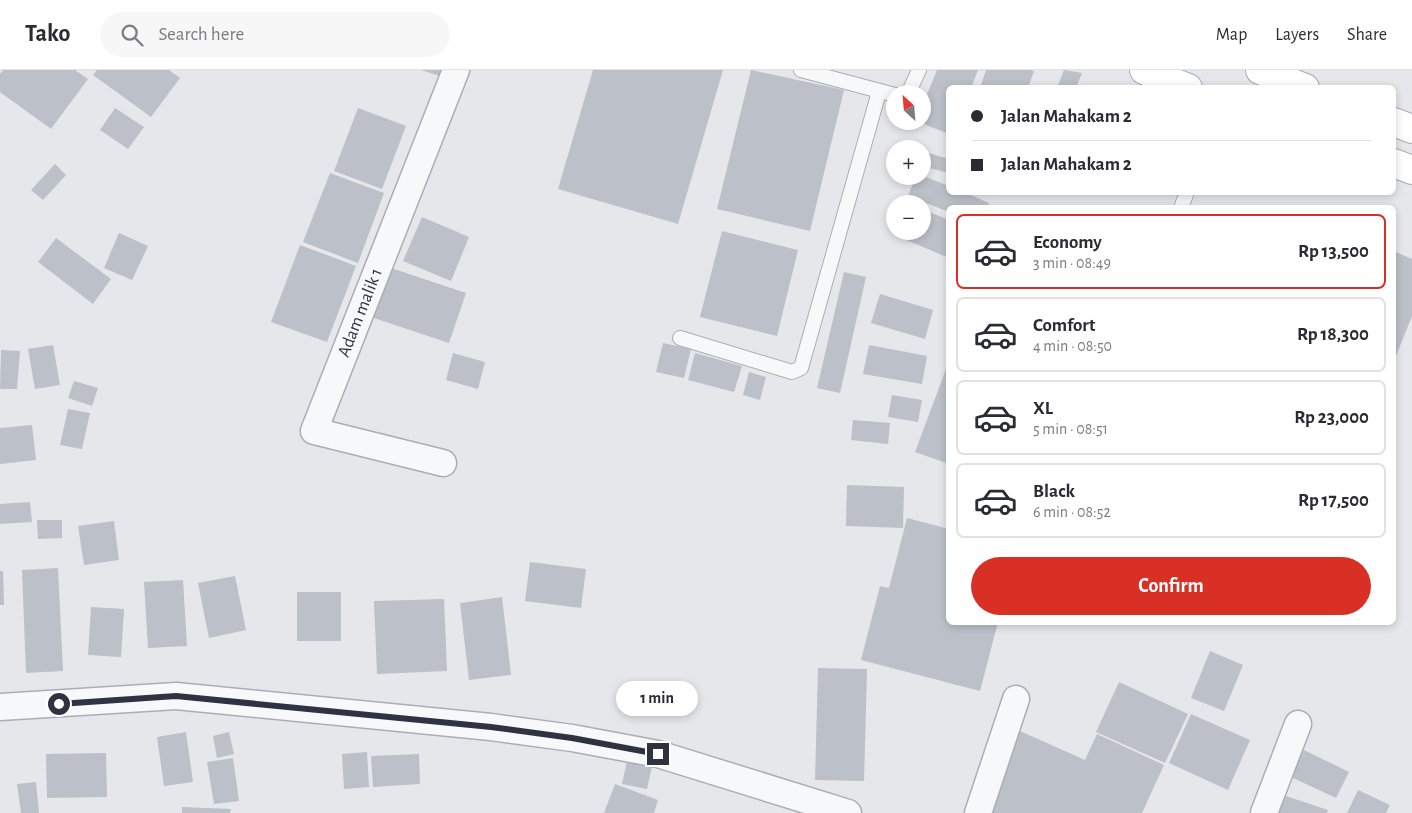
<!DOCTYPE html>
<meta charset="utf-8">
<style>
body{margin:0;font-family:"Alegreya Sans",sans-serif;background:#f7f7f7;color:#2b2b33;height:100vh;display:flex;flex-direction:column;font-size:19px;white-space:nowrap}
*{box-sizing:border-box;margin:0}
p{font-size:16px;color:#7c7c81}
.icon{flex:none;width:28px;height:28px;fill:none;stroke:currentColor;stroke-width:2;stroke-linecap:round;stroke-linejoin:round}
.map{position:relative;flex:1;overflow:hidden}
.side{position:absolute;left:946px;top:135px;width:450px;height:420px;display:flex;flex-direction:column;background:#fff;border-radius:8px;box-shadow:0 2px 8px #0003}
.side>*{flex:none}
.top-card{position:absolute;left:946px;top:15px;width:450px;height:110px;border-radius:8px;box-shadow:0 2px 8px #0003;display:grid;align-content:center;height:110px;padding:0 25px;background:#fff}
.needle{width:32px;rotate:334deg}
.tools{position:absolute;left:886px;top:15px;display:grid;gap:10px}
.tools a{display:grid;place-items:center;width:45px;height:45px;border-radius:50%;background:#fff;box-shadow:0 2px 8px #0003;font-size:25px}
.end{position:absolute;width:22px;height:22px;margin:-11px;border:6px solid #2e3342;background:#fff;box-shadow:0 0 0 2px #fff}
.from{border-radius:50%}
.bubble{position:absolute;height:35px;border-radius:18px;background:#fff;box-shadow:0 2px 8px #0003;font-size:16px;font-weight:700;line-height:35px;text-align:center}
.top-card b{display:flex;align-items:center;gap:18px;height:48px;font-size:19px}
.top-card b+b{border-top:1px solid #e1e1e2}
.top-card i{width:12px;height:12px;background:#2b2b33}
ul{padding:9px 0 0;list-style:none}
li{display:flex;align-items:center;gap:15px;height:75px;margin:0 10px 8px;padding:0 15px;border:2px solid #e1e1e2;border-radius:8px}
li div{flex:1}
li b{display:block;font-size:19px}
li em{font-style:normal;font-weight:700}
li.active{border-color:#d93025}
li>.icon{width:45px;height:45px;stroke-width:1.5}
.button{display:flex;gap:10px;margin-top:auto;padding:10px 25px}
.button a{flex:1;height:58px;border-radius:30px;background:#d93025;color:#fff;font-size:20px;font-weight:700;line-height:58px;text-align:center}
header{display:flex;align-items:center;gap:30px;box-sizing:border-box;height:70px;padding:0 25px;background:#fff;border-bottom:1px solid #e1e1e2}
header strong{font-size:24px}
nav{display:flex;gap:28px;margin-inline-start:auto;font-size:18px}
.search{width:350px;height:45px;background:#f7f7f7;display:flex;align-items:center;gap:12px;box-sizing:border-box;padding:0 18px;border-radius:28px;color:#7c7c81;font-size:19px}
.map>svg:first-child{display:block}
</style>
<header>
<strong>Tako</strong>
<div class="search"><svg class="icon" aria-label="search" viewBox="0 0 24 24"><circle cx="10" cy="10" r="6"/><path d="M15 15l6 6"/></svg>Search here</div>
<nav><a>Map</a><a>Layers</a><a>Share</a></nav>
</header>
<div class="map">
<svg width="1412" height="743" viewBox="0 0 1412 743">
<rect width="100%" height="100%" fill="#e5e7eb"/>
<!-- building -->
<g fill="#bcc0c8">
<path d="M3,0H75L88,9L51,59L0,22V4Z"/>
<path d="M97,0H169L180,8L151,47L93,5Z"/>
<path d="M421,0H442L440,6Z"/>
<path d="M593,0H723L678,154L558,119Z"/>
<path d="M751,0L844,20L810,161L717,139Z"/>
<path d="M937,0H978L971,18H949V64L916,51H922V37Z"/>
<path d="M986,0H1030L1034,1L1028,18H980Z"/>
<path d="M1064,0L1082,3L1076,18H1057Z"/>
<path d="M115,38L144,57L128,79L100,60Z"/>
<path d="M358,38L406,56L382,119L334,101Z"/>
<path d="M922,81L949,89V103L922,96Z"/>
<path d="M55,94L66,105L43,130L31,120Z"/>
<path d="M330,103L384,123L358,193L303,172Z"/>
<path d="M916,106H923L949,116V122H964L989,133L987,138H949V142L908,126Z"/>
<path d="M922,139L949,150V188L904,169L907,161H922Z"/>
<path d="M422,147L469,167L451,211L403,191Z"/>
<path d="M722,161L798,180L777,266L700,247Z"/>
<path d="M119,163L148,176L132,210L104,198Z"/>
<path d="M56,168L111,209L93,234L38,192Z"/>
<path d="M300,175L356,196L327,272L271,252Z"/>
<path d="M1396,182L1412,189V246L1394,291Z"/>
<path d="M388,197L466,223L449,273L371,247Z"/>
<path d="M844,202L866,207L840,323L817,318Z"/>
<path d="M880,224L933,240L925,269L871,253Z"/>
<path d="M663,273L691,279L684,308L656,302Z"/>
<path d="M53,275L60,315L35,319L28,279Z"/>
<path d="M869,275L927,286L922,314L863,304Z"/>
<path d="M1,280L20,281L17,319H0Z"/>
<path d="M453,283L485,292L478,319L446,310Z"/>
<path d="M695,283L742,296L734,322L688,310Z"/>
<path d="M949,291V394L915,382Z"/>
<path d="M749,302L766,307L760,330L743,325Z"/>
<path d="M74,311L98,318L92,336L68,328Z"/>
<path d="M892,325L922,330L918,352L888,347Z"/>
<path d="M68,339L90,343L82,379L60,375Z"/>
<path d="M853,350L890,353L888,374L851,370Z"/>
<path d="M32,355L36,390L0,394V358Z"/>
<path d="M847,415L904,417L903,458L846,456Z"/>
<path d="M30,432L32,452L0,454V434Z"/>
<path d="M907,448L949,459V552H998L980,621L861,590L880,516L889,518Z"/>
<path d="M37,450H62V468L38,469Z"/>
<path d="M114,451L119,490L84,495L78,456Z"/>
<path d="M530,492L586,499L581,538L525,531Z"/>
<path d="M58,498L63,601L26,603L22,500Z"/>
<path d="M0,501H3L4,535H0Z"/>
<path d="M235,506L246,560L209,568L198,513Z"/>
<path d="M183,510L187,576L148,578L144,512Z"/>
<rect x="297" y="522" width="44" height="49"/>
<path d="M502,527L511,605L469,610L460,533Z"/>
<path d="M444,529L447,601L377,604L374,531Z"/>
<path d="M91,537L124,539L121,587L88,585Z"/>
<path d="M1210,581L1243,595L1224,641L1191,628Z"/>
<path d="M818,598L867,599L864,711L815,710Z"/>
<path d="M1119,612L1188,644L1165,693L1096,662Z"/>
<path d="M1191,644L1250,670L1228,720L1169,693Z"/>
<path d="M1020,661L1085,690L1097,664L1164,695L1142,743H982Z"/>
<path d="M186,662L193,712L164,716L157,667Z"/>
<path d="M229,662L234,684L217,688L213,666Z"/>
<path d="M1304,680L1349,702L1336,728L1291,707Z"/>
<path d="M367,682L369,717L344,719L342,684Z"/>
<path d="M106,683L107,727L47,728L46,684Z"/>
<path d="M419,684L420,714L373,717L371,686Z"/>
<path d="M233,688L239,731L214,734L207,692Z"/>
<path d="M627,691L652,696L647,719L622,714Z"/>
<path d="M36,712L39,743H21L17,714Z"/>
<path d="M615,714L658,730L654,743H604Z"/>
<path d="M1358,720L1390,735L1386,743H1347Z"/>
<path d="M1277,723L1328,740L1327,743H1270Z"/>
<path d="M182,737L231,739L230,743H182Z"/>
</g>
<g fill="none" stroke-linecap="round" stroke-linejoin="round">
<!-- lane casing -->
<g stroke="#aaadb5" stroke-width="16">
<g id="lane">
<path d="M801,0L895,25"/>
<path d="M908,24L919,0"/>
<path d="M1181,138L1187,122"/>
<path d="M680,268L792,302L801,298L879,22"/>
</g>
</g>
<!-- street casing -->
<g stroke="#aaadb5" stroke-width="29">
<g id="street">
<path id="s1" d="M443,393L314,361L456,0"/>
<path d="M0,637L176,626L491,657L572,668L658,684L848,743"/>
<path d="M978,743L1016,629"/>
<path d="M1264,743L1298,654"/>
</g>
</g>
<!-- primary casing -->
<g stroke="#a5aab6" stroke-width="30">
<g id="primary">
<path d="M1144,0L1188,18"/>
<path d="M1260,0L1305,18"/>
<path d="M1394,52L1412,59"/>
<path d="M1394,93L1412,100"/>
</g>
</g>
<!-- lane -->
<use href="#lane" stroke="#f7f8fa" stroke-width="14"/>
<!-- street -->
<use href="#street" stroke="#f7f8fa" stroke-width="26"/>
<!-- primary -->
<use href="#primary" stroke="#fff" stroke-width="28"/>
</g>
<g fill="none" stroke-linecap="round" stroke-linejoin="round">
<!-- route -->
<path stroke="#2e3342" stroke-width="6" d="M59,634L176,626L491,657L572,668L658,684"/>
</g>
<g text-anchor="middle" dominant-baseline="central" stroke-width="4" stroke-linejoin="round" paint-order="stroke">
<!-- street labels -->
<g font-size="18" fill="#2e3342" stroke="#f4f6f8">
<text stroke="none"><textPath href="#s1" startOffset="260">Adam malik 1</textPath></text>
</g>
</g>
</svg>
<div class="tools">
<a><svg class="needle" viewBox="-14 -14 28 28"><path d="M0-13l5 13h-10z" fill="#e53935"/><path d="M0 13l5-13h-10z" fill="#7c7c81"/></svg></a>
<a>+</a>
<a>−</a>
</div>
<i class="end from" style="left:59px;top:634px"></i>
<i class="end" style="left:658px;top:684px"></i>
<div class="bubble" style="left:616px;top:611px;width:82px">1 min</div>
<div class="top-card">
<b><i class="from"></i>Jalan Mahakam 2</b>
<b><i></i>Jalan Mahakam 2</b>
</div>
<section class="side">
<ul>
<li class="active"><svg class="icon" aria-label="car" viewBox="0 0 24 24"><path d="M5 17H2v-5l4-1 3-4h7l3 4 3 1v5h-3M9 17h6M6 11h13"/><circle cx="7" cy="17" r="2"/><circle cx="17" cy="17" r="2"/></svg><div><b>Economy</b><p>3 min · 08:49</p></div><em>Rp 13,500</em></li>
<li><svg class="icon" aria-label="car" viewBox="0 0 24 24"><path d="M5 17H2v-5l4-1 3-4h7l3 4 3 1v5h-3M9 17h6M6 11h13"/><circle cx="7" cy="17" r="2"/><circle cx="17" cy="17" r="2"/></svg><div><b>Comfort</b><p>4 min · 08:50</p></div><em>Rp 18,300</em></li>
<li><svg class="icon" aria-label="car" viewBox="0 0 24 24"><path d="M5 17H2v-5l4-1 3-4h7l3 4 3 1v5h-3M9 17h6M6 11h13"/><circle cx="7" cy="17" r="2"/><circle cx="17" cy="17" r="2"/></svg><div><b>XL</b><p>5 min · 08:51</p></div><em>Rp 23,000</em></li>
<li><svg class="icon" aria-label="car" viewBox="0 0 24 24"><path d="M5 17H2v-5l4-1 3-4h7l3 4 3 1v5h-3M9 17h6M6 11h13"/><circle cx="7" cy="17" r="2"/><circle cx="17" cy="17" r="2"/></svg><div><b>Black</b><p>6 min · 08:52</p></div><em>Rp 17,500</em></li>
</ul>
<div class="button"><a>Confirm</a></div>
</section>
</div>
